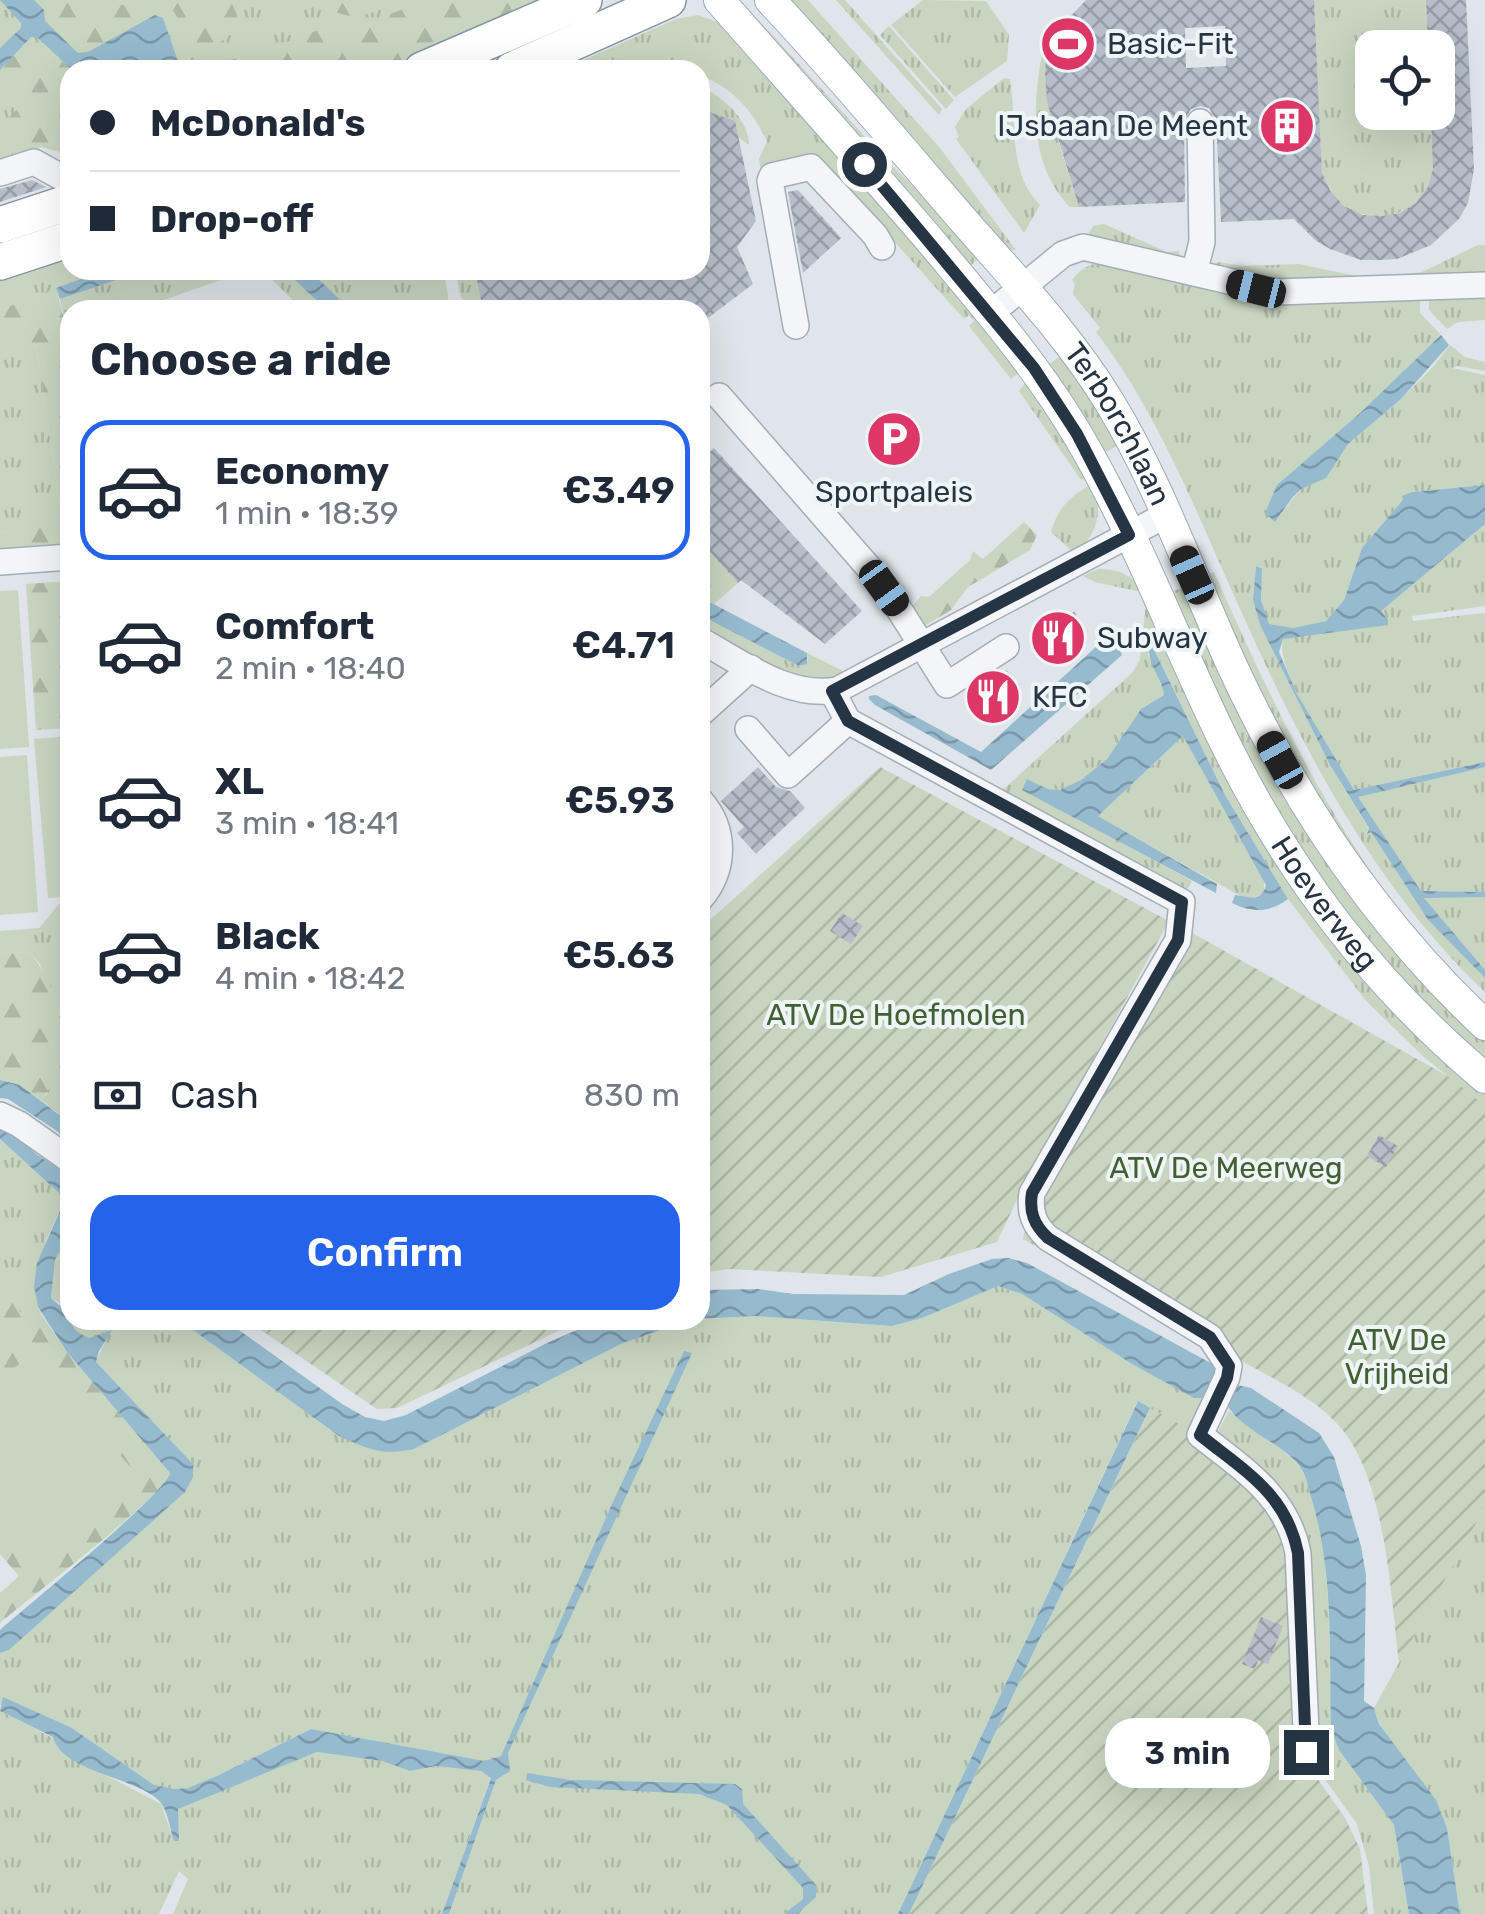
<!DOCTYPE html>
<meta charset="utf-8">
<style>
body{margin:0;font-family:Rubik,sans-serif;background:#f6f6f7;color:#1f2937;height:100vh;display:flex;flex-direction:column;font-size:38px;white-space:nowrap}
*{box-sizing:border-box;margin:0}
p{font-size:32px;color:#747a83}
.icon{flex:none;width:55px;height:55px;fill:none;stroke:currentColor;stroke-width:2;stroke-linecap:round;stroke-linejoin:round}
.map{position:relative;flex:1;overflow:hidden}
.details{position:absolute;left:60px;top:300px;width:650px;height:1030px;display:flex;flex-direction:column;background:#fff;border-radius:30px;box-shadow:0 10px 40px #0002}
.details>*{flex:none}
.top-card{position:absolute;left:60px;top:60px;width:650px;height:220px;border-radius:30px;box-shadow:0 10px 40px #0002;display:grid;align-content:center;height:220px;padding:0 30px;background:#fff}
.controls{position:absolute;left:1355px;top:30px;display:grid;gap:20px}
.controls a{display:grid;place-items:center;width:100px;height:100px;border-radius:20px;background:#fff;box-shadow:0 10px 40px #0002;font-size:50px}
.end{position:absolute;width:45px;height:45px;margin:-22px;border:12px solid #263544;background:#fff;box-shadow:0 0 0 5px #fff}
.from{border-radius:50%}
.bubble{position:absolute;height:70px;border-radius:30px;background:#fff;box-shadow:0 10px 40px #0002;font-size:32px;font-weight:600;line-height:70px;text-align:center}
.car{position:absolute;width:30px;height:60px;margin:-30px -15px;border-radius:12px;box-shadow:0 0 8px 2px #0007;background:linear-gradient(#222 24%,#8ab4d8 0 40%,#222 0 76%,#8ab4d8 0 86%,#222 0)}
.top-card b{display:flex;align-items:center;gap:35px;height:95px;font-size:38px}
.top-card b+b{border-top:2px solid #e0e1e3}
.top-card i{width:25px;height:25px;background:#1f2937}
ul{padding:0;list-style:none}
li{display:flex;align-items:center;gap:30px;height:140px;margin:0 20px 15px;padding:0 10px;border:5px solid transparent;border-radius:30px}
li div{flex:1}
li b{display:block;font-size:38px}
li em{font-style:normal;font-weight:600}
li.selected{border-color:#2563eb}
li>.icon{width:90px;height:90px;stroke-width:1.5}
h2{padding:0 30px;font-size:45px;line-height:120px}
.pay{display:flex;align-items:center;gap:25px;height:110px;padding:0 30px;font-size:38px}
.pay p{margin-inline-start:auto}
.primary-button{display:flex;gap:20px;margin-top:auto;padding:20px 30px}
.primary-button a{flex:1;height:115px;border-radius:30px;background:#2563eb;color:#fff;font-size:40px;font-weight:600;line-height:115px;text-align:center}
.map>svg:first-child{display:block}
</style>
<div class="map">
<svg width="1485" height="1914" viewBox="0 0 1485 1914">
<defs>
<pattern id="grass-tufts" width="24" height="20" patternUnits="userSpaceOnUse" patternTransform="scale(2.5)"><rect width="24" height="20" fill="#c8d5c0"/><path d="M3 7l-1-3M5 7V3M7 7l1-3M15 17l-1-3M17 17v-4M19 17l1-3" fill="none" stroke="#acb7a6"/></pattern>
<pattern id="forest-firs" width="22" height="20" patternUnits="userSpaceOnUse" patternTransform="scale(2.5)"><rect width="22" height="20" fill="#c8d5c0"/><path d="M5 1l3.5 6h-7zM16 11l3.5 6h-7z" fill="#acb7a6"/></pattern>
<pattern id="garden-furrows" width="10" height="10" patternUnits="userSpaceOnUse" patternTransform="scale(2.5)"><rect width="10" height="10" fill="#c8d5c0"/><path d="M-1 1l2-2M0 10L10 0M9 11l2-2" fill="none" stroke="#acb7a6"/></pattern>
<pattern id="water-waves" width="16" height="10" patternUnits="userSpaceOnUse" patternTransform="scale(2.5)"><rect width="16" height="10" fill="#96bace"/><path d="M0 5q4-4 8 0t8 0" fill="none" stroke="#7a98a9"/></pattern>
<pattern id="building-cross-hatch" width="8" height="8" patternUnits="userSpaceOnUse" patternTransform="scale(2.5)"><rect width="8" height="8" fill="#b6bfc9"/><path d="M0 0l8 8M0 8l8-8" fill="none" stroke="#949ca5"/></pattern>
</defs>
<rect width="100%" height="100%" fill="#dfe5ea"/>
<!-- grass -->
<g fill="url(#grass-tufts)">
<path d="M0,0H507L328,70H70L43,143L0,156Z"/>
<path d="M789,0H808L940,148L1016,250L1007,249L916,140Z"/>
<path d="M836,0H845L942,109L939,115Z"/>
<path d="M923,0L986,1L1009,35L1007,61L955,97L891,25Z"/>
<path d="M1314,0H1426L1428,47L1372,48V112L1431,113C1432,135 1437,161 1430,183C1418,216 1371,226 1344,205C1333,197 1328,185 1322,173Z"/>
<path d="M698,15L720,23L1027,367L1011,379L969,326L974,321L969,315L964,319L883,229L817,166L763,184L759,159L767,141C752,110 733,88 700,75V70L667,66L637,70H561L676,19Z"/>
<path d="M889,26L954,100L946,109L880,35Z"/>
<path d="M767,29L886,160L983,254L969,267L763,31Z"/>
<path d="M1044,46H1047C1042,103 1063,154 1079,207H1070C1028,163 1032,101 1044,46Z"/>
<path d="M1004,78L1010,79C1017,120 1007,173 1040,205L1024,233L956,139L959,137L955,127L966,109Z"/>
<path d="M700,87C723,96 749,120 749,145L700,109Z"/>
<path d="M1104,224L1167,252L1179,251L1181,261L1086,238L1093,226Z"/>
<path d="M1478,245H1485V274L1291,285L1214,266L1218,262L1242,266L1299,264L1370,279L1422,272Z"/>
<path d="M70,249V270H106L0,310V272Z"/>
<path d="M1107,262L1420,296V313L1441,335L1360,413L1277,485L1275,522L1301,489L1326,477L1348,444L1401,399L1432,368L1450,345L1465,357L1485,362V371L1457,366L1452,368L1485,375V485L1412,492L1362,548L1344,600L1326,621L1293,628L1269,625L1261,600L1262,567L1256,566L1253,600L1260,625L1330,765L1369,829L1366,834L1371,832L1428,920L1485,978V992C1374,887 1302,747 1240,609C1197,514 1160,416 1096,332L1100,328L1073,294L1075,284L1072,280C1082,267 1091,263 1107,262Z"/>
<path d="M146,270H250L135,310H70V332L67,333L60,299Z"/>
<path d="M262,270H284L327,310H303Z"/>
<path d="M309,270H444L450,310H351Z"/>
<path d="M456,270H475L484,310H468L459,292Z"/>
<path d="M1485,294V320L1458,322L1447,329L1429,310V297Z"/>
<path d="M36,344L63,525H70V545L65,546L63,526L0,532V356Z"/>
<path d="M1066,352L1124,442L1097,457L1043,369Z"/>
<path d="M1025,383L1093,474L1081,480L1019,391Z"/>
<path d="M1094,483C1102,511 1099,535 1074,553L1051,532C1058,506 1072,495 1094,483Z"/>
<path d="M1485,524V606L1412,616L1413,621L1485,613V762L1354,790C1335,762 1274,669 1283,639L1380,611Z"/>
<path d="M700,541L738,583L714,604L700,596Z"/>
<path d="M1098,569C1117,569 1134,574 1141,592L1095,582L1083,576Z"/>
<path d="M1214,572C1264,685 1317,799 1391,900C1420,941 1454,980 1485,1020L1329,831L1201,577Z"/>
<path d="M1183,587L1226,679L1485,1034V1069L1310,874L1163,595Z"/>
<path d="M1146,602L1236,775L1485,1085V1106L1425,1058L1367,1002L1288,899L1225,795L1152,644L1148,655L1163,685L1164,695L1141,709L1107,759L1081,780L1061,790L1048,789L1028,780L1023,789L1192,881L1184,894L998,794L1133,672L1140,659Z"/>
<path d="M700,615L799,666L808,661L807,653L847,673L823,682L790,676L700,629Z"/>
<path d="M1183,736L1264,879V893L1250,899L1244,898L1098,816Z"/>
<path d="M1485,767V892L1421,891L1357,796Z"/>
<path d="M65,897H70V1123L40,1099L47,1094L61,1016L40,964L29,952L0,954V931L39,928Z"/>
<path d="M1423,897H1485V970Z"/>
<path d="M0,1139L59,1193L62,1206L46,1240L38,1307L41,1314L25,1321L0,1278Z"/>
<path d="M70,1233V1309L51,1298L55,1260Z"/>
<path d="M998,1286L1022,1294L1132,1364L1204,1400L1190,1430L1137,1402L898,1914H449L496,1780L510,1771L497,1764L311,1729L219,1775L188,1788L175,1789L154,1785L72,1728L0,1705V1653L9,1650L193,1464L96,1362L110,1331L89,1338L77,1333L69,1322L70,1320H179L339,1436L414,1449L623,1343L679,1321L755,1316L892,1326L922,1318Z"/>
<path d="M1229,1411C1251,1427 1278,1443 1296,1463C1334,1506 1330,1670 1331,1729L1339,1750L1394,1825L1409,1914H1374L1369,1866L1357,1824L1316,1767L1309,1731L1213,1441Z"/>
<path d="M1485,1507V1914H1460L1447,1828L1379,1723L1374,1708Z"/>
<path d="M0,1711L53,1738L98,1771L161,1804L174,1841L179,1840L177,1809L317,1752L382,1761L410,1771L436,1766L481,1771L491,1777L442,1914H173L188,1879L179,1871L159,1914H0Z"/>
</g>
<!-- forest -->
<g fill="url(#forest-firs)">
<path d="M34,0H77L83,14L62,38L45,21L44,10Z"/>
<path d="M163,0H229C250,27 226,40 204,51C179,43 183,13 163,0Z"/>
<path d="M318,0H406C369,13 351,28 318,0Z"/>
<path d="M430,0H558L389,70H192L261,52L336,23L361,24Z"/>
<path d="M154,3L155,15L88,52L76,53L67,43C102,5 102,5 154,3Z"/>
<path d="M18,51L35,67L0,111V70Z"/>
<path d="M56,56L72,70L70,155L41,147L0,160V127L20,106Z"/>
<path d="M56,288L70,343V525L63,526L65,546L0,551V532L63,525L36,344L0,356V310Z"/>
<path d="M1024,522L1037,535L1030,550L968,587L951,610L926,625L913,619L911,608L921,596L929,597L970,560L973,551L983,559Z"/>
<path d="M70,581V728L36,730L26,584Z"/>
<path d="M29,952C60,986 82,1065 40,1099L20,1085L0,1080V954Z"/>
<path d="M0,1278L25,1320L41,1314L67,1352L170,1473C164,1496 27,1600 0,1623V1593L19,1576L0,1554V1518L33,1556L31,1354L0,1381Z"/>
</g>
<!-- garden -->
<g fill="url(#garden-furrows)">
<path d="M880,767L1169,921L1022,1189L997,1242L881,1277L729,1269L700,1273V929Z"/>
<path d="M1187,930L1451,1078L1485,1106V1507L1399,1663C1391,1596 1386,1488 1345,1433C1320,1399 1273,1379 1238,1359C1167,1318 1095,1279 1023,1239L1032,1193L1163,977C1183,967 1184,952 1187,930Z"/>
<path d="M266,1320H581L397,1408L377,1409L258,1328Z"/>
<path d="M1150,1408L1200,1435L1286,1500L1299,1752L1345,1818L1360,1849L1368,1914H909Z"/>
</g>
<!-- pitch -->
<g fill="#c8d5c0">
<path d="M18,590L29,747L0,749V591Z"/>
<path d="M70,736V897L48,898L34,739Z"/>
<path d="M27,755L38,912L0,915V757Z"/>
<path d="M32,1353L133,1470L33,1556L0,1518V1381Z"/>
</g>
<!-- water -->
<g fill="url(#water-waves)">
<path d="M0,0H34L44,10L45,21L78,53L88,52L155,15L163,18L181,70H72L37,37H31L0,70V48L21,28V23Z"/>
<path d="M106,270H146L60,299L56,288Z"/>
<path d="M284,270H309L351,310H327Z"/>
<path d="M1441,335L1449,345L1401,399L1348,444L1326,478L1301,489L1293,497L1275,522L1265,513L1277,485L1360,413Z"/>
<path d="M1485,485V524L1381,611L1388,620V625L1283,639L1279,652L1297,694L1354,790L1485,762V767L1358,797L1421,891L1485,892V897L1424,898L1485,970V978L1428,920L1371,832L1367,834L1369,828L1330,765L1260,625L1253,600L1256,566L1262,568L1261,600L1269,624L1293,628L1326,621L1344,600L1362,548L1403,500L1402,496L1412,492Z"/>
<path d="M700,597L807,653V664L799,666L700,615Z"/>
<path d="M1114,636L1122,655L991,770L875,705L869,699V696L876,695L981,752L1098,645Z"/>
<path d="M1151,643L1225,795L1288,899C1269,913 1252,913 1232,903L1235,895C1249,897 1261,903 1266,885L1183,736L1098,816L1217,884L1216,893L1022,790L1027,779L1048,789L1060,790L1081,780L1107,759L1141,709L1164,695C1163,678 1143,660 1151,643Z"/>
<path d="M0,1080L20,1085L70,1123V1144L57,1131L8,1099L0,1098Z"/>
<path d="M0,1126L8,1127L36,1154L70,1176V1233L55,1260L51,1298L59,1305L68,1306C74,1325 67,1328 89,1338L112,1330L99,1351L96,1362L193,1464V1477L185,1492L9,1650L0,1653V1630C27,1606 164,1495 170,1473L67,1352L38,1307L34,1286L37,1263L62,1206L59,1193L0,1139Z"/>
<path d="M1008,1258L1027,1263L1218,1367L1233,1384L1251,1388L1319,1433L1334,1457L1361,1546L1366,1575L1364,1701L1374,1708L1379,1724L1436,1800L1447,1828L1460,1914H1409L1394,1825L1339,1750L1331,1729C1329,1653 1334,1574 1312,1500C1309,1490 1307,1479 1302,1470C1283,1440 1236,1431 1224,1398H1194L1132,1364L1022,1294L998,1286L922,1318L892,1326L755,1316L700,1319V1290L759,1289L793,1294L904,1295L949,1274L992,1259Z"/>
<path d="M179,1320H225L342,1404L365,1417L384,1421L406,1415L545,1344L599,1320H689L623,1343L414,1449C382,1456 368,1449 339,1436Z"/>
<path d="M684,1351L692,1353L508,1753L510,1771L496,1780L449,1914H442L491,1778L481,1771L436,1766L410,1771L382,1761L317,1752L178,1809L179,1841H174C170,1830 168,1812 161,1803C140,1777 62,1773 53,1737L0,1711L3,1697L72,1728L154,1785L175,1789L188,1788L219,1775L311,1729L484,1761L501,1756L612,1504Z"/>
<path d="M1138,1401L1150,1408L1145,1418L909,1914H898Z"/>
<path d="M527,1773L570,1780L735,1784L742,1789L743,1804L816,1885V1897L797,1914H784L803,1899V1888L727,1805L699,1794L550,1787L526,1780Z"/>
</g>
<!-- building -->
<g fill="url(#building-cross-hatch)" fill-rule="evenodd">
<path d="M1086,0H1314L1322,173L1331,192L1344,206L1363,215L1382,216L1400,213L1416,203L1428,187L1433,169L1431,112H1438V48H1428L1426,0H1466L1474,169L1468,203L1459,219L1431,245L1397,259L1379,260H1361L1330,249L1315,240L1294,219L1221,222L1216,121L1209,108L1201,106L1191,109L1184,121L1185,202L1079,207L1047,102L1045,73L1048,40ZM1225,26L1226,66L1186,68L1185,28Z"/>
<path d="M700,109L735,121L756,221L737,247L753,284L700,324V310H483L475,270H700Z"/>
<path d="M32,180L46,187L0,202V189Z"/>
<path d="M798,190L841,238L803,273L788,192Z"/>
<path d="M714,448L862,611L825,644L741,580L738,583L700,541V461Z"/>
<path d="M1075,611L1079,631L1046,661L1032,646Z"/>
<path d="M1006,670L1020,685L985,716L975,713L974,699Z"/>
<path d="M758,767L776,787L790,791L805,808L756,854L737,833L744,827L721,801Z"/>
<path d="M842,913L863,926L851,944L830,931Z"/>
<path d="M1379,1135L1398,1146L1386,1167L1367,1156Z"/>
<path d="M1261,1617L1283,1626L1268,1664L1258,1660L1255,1669L1242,1664Z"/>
</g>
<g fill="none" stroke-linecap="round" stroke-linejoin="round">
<!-- minor casing -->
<g stroke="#a4adb5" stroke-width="28">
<g id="minor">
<path d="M0,173L34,162L70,182"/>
<path d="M1194,273L1202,242L1200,122"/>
<path d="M991,313L1063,254L1083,247L1276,292L1485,285"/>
<path d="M796,326L770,181L772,176L811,167L875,235L882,247"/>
<path d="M719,396L870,569L897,606L947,685L1006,647"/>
<path d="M0,562L70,557"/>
<path d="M700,640C741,662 788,699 837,690L1166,515"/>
<path d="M832,691L848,721L1182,902L1178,940L1032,1193C1029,1212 1034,1225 1048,1238L1210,1337L1229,1366L1227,1377L1200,1435C1243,1469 1287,1496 1298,1553L1307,1752"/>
<path d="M700,714L751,668"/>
<path d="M748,729L788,775L848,721"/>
<path d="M700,800C726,829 726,869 700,899"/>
<path d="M0,1115L19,1124L70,1160"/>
</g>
</g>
<!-- major casing -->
<g stroke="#9dabb7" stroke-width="32">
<g id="major">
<path id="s1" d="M719,0C791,82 863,162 934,245C984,305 1035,364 1076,432C1134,529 1173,637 1223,739C1286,869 1374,985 1485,1078"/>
<path id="s2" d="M770,0C837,71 900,147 964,221C1015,279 1070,337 1110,403C1161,487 1193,581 1234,670C1296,803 1378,925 1485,1025"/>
</g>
</g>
<!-- highway casing -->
<g stroke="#8595a3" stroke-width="38">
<g id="highway">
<path d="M422,70L584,0"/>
<path d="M512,70L668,0"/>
<path d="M0,225L70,202"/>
<path d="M0,262L70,239"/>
</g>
</g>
<!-- minor -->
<use href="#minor" stroke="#f3f5f8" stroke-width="25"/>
<!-- major -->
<use href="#major" stroke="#fff" stroke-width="30"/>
<!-- highway -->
<use href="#highway" stroke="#fff" stroke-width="35"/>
</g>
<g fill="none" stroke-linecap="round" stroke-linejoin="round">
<!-- route -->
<path stroke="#263544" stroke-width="12" d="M864,164L1034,368L1077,434L1129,535L832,691L848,721L1182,902L1178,940L1032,1193C1029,1212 1034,1225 1048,1238L1210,1337L1229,1366L1227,1378L1200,1435C1244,1471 1286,1493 1298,1553L1306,1752"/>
</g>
<!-- icons -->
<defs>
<g id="stadium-disc" transform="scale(2.875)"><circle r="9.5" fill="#dd3768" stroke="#eff4f7"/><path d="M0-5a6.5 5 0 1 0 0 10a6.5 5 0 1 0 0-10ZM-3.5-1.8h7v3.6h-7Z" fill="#fff"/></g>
<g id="building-disc" transform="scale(2.875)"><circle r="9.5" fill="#dd3768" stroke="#eff4f7"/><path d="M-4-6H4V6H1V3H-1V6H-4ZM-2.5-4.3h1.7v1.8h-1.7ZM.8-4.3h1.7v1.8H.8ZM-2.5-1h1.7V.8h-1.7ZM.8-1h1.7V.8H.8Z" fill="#fff"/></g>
<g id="parking-disc" transform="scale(2.875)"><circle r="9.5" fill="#dd3768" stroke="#eff4f7"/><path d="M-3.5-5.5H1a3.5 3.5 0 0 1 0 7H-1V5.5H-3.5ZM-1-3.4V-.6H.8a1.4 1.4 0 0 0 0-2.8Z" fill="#fff"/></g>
<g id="restaurant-disc" transform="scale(2.875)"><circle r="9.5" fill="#dd3768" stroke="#eff4f7"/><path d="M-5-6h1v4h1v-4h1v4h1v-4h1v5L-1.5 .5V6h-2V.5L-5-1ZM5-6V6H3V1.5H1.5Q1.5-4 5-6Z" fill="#fff"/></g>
</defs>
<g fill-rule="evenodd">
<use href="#stadium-disc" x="1068" y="44"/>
<use href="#building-disc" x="1287" y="126"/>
<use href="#parking-disc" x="894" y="439"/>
<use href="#restaurant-disc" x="1058" y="638"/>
<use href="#restaurant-disc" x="993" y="697"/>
</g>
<g text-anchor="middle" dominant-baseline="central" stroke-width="8" stroke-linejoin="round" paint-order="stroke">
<!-- poi labels -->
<g font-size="30" fill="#263544" stroke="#eff4f7" text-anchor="start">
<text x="1107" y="44">Basic-Fit</text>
<text x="1248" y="126" text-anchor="end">IJsbaan De Meent</text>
<text x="894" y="492" text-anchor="middle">Sportpaleis</text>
<text x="1097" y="638">Subway</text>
<text x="1032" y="697">KFC</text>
</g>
<!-- street labels -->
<g font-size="30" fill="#263544" stroke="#eff4f7">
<text stroke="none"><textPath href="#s2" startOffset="550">Terborchlaan</textPath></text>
<text stroke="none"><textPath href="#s1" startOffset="1095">Hoeverweg</textPath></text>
</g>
<!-- park labels -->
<g font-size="30" fill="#426132" stroke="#eff4f7">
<text x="896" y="1015">ATV De Hoefmolen</text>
<text x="1226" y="1168">ATV De Meerweg</text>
<text x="1397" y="1340">ATV De<tspan x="1397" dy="34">Vrijheid</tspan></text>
</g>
</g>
</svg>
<div class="controls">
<a><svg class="icon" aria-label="locate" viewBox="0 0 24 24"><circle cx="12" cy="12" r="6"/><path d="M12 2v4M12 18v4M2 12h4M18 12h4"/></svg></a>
</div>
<i class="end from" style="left:864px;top:164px"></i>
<i class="end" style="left:1306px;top:1752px"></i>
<div class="bubble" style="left:1105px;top:1718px;width:165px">3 min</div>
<i class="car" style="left:1256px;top:289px;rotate:284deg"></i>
<i class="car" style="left:1192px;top:575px;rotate:336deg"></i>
<i class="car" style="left:884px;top:588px;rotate:144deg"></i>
<i class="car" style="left:1280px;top:760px;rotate:331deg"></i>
<div class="top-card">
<b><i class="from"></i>McDonald's</b>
<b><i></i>Drop-off</b>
</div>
<section class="details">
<h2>Choose a ride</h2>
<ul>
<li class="selected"><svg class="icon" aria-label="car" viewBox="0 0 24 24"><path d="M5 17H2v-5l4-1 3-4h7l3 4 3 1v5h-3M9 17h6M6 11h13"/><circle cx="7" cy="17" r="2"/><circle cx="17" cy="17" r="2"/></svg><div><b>Economy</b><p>1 min · 18:39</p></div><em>€3.49</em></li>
<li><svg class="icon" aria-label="car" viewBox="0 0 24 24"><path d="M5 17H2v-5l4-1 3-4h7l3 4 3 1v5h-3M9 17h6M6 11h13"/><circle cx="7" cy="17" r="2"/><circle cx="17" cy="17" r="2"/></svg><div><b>Comfort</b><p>2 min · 18:40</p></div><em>€4.71</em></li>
<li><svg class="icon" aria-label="car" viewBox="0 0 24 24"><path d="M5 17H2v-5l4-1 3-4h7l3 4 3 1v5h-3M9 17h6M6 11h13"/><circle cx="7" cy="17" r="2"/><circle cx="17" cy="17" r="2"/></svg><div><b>XL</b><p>3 min · 18:41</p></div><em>€5.93</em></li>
<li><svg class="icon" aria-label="car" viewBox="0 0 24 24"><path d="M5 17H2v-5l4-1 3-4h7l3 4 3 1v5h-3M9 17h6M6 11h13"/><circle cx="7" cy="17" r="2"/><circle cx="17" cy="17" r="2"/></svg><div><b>Black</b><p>4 min · 18:42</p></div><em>€5.63</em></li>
</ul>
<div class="pay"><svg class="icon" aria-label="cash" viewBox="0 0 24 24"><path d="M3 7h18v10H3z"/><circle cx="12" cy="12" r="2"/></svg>Cash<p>830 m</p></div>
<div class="primary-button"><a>Confirm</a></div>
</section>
</div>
